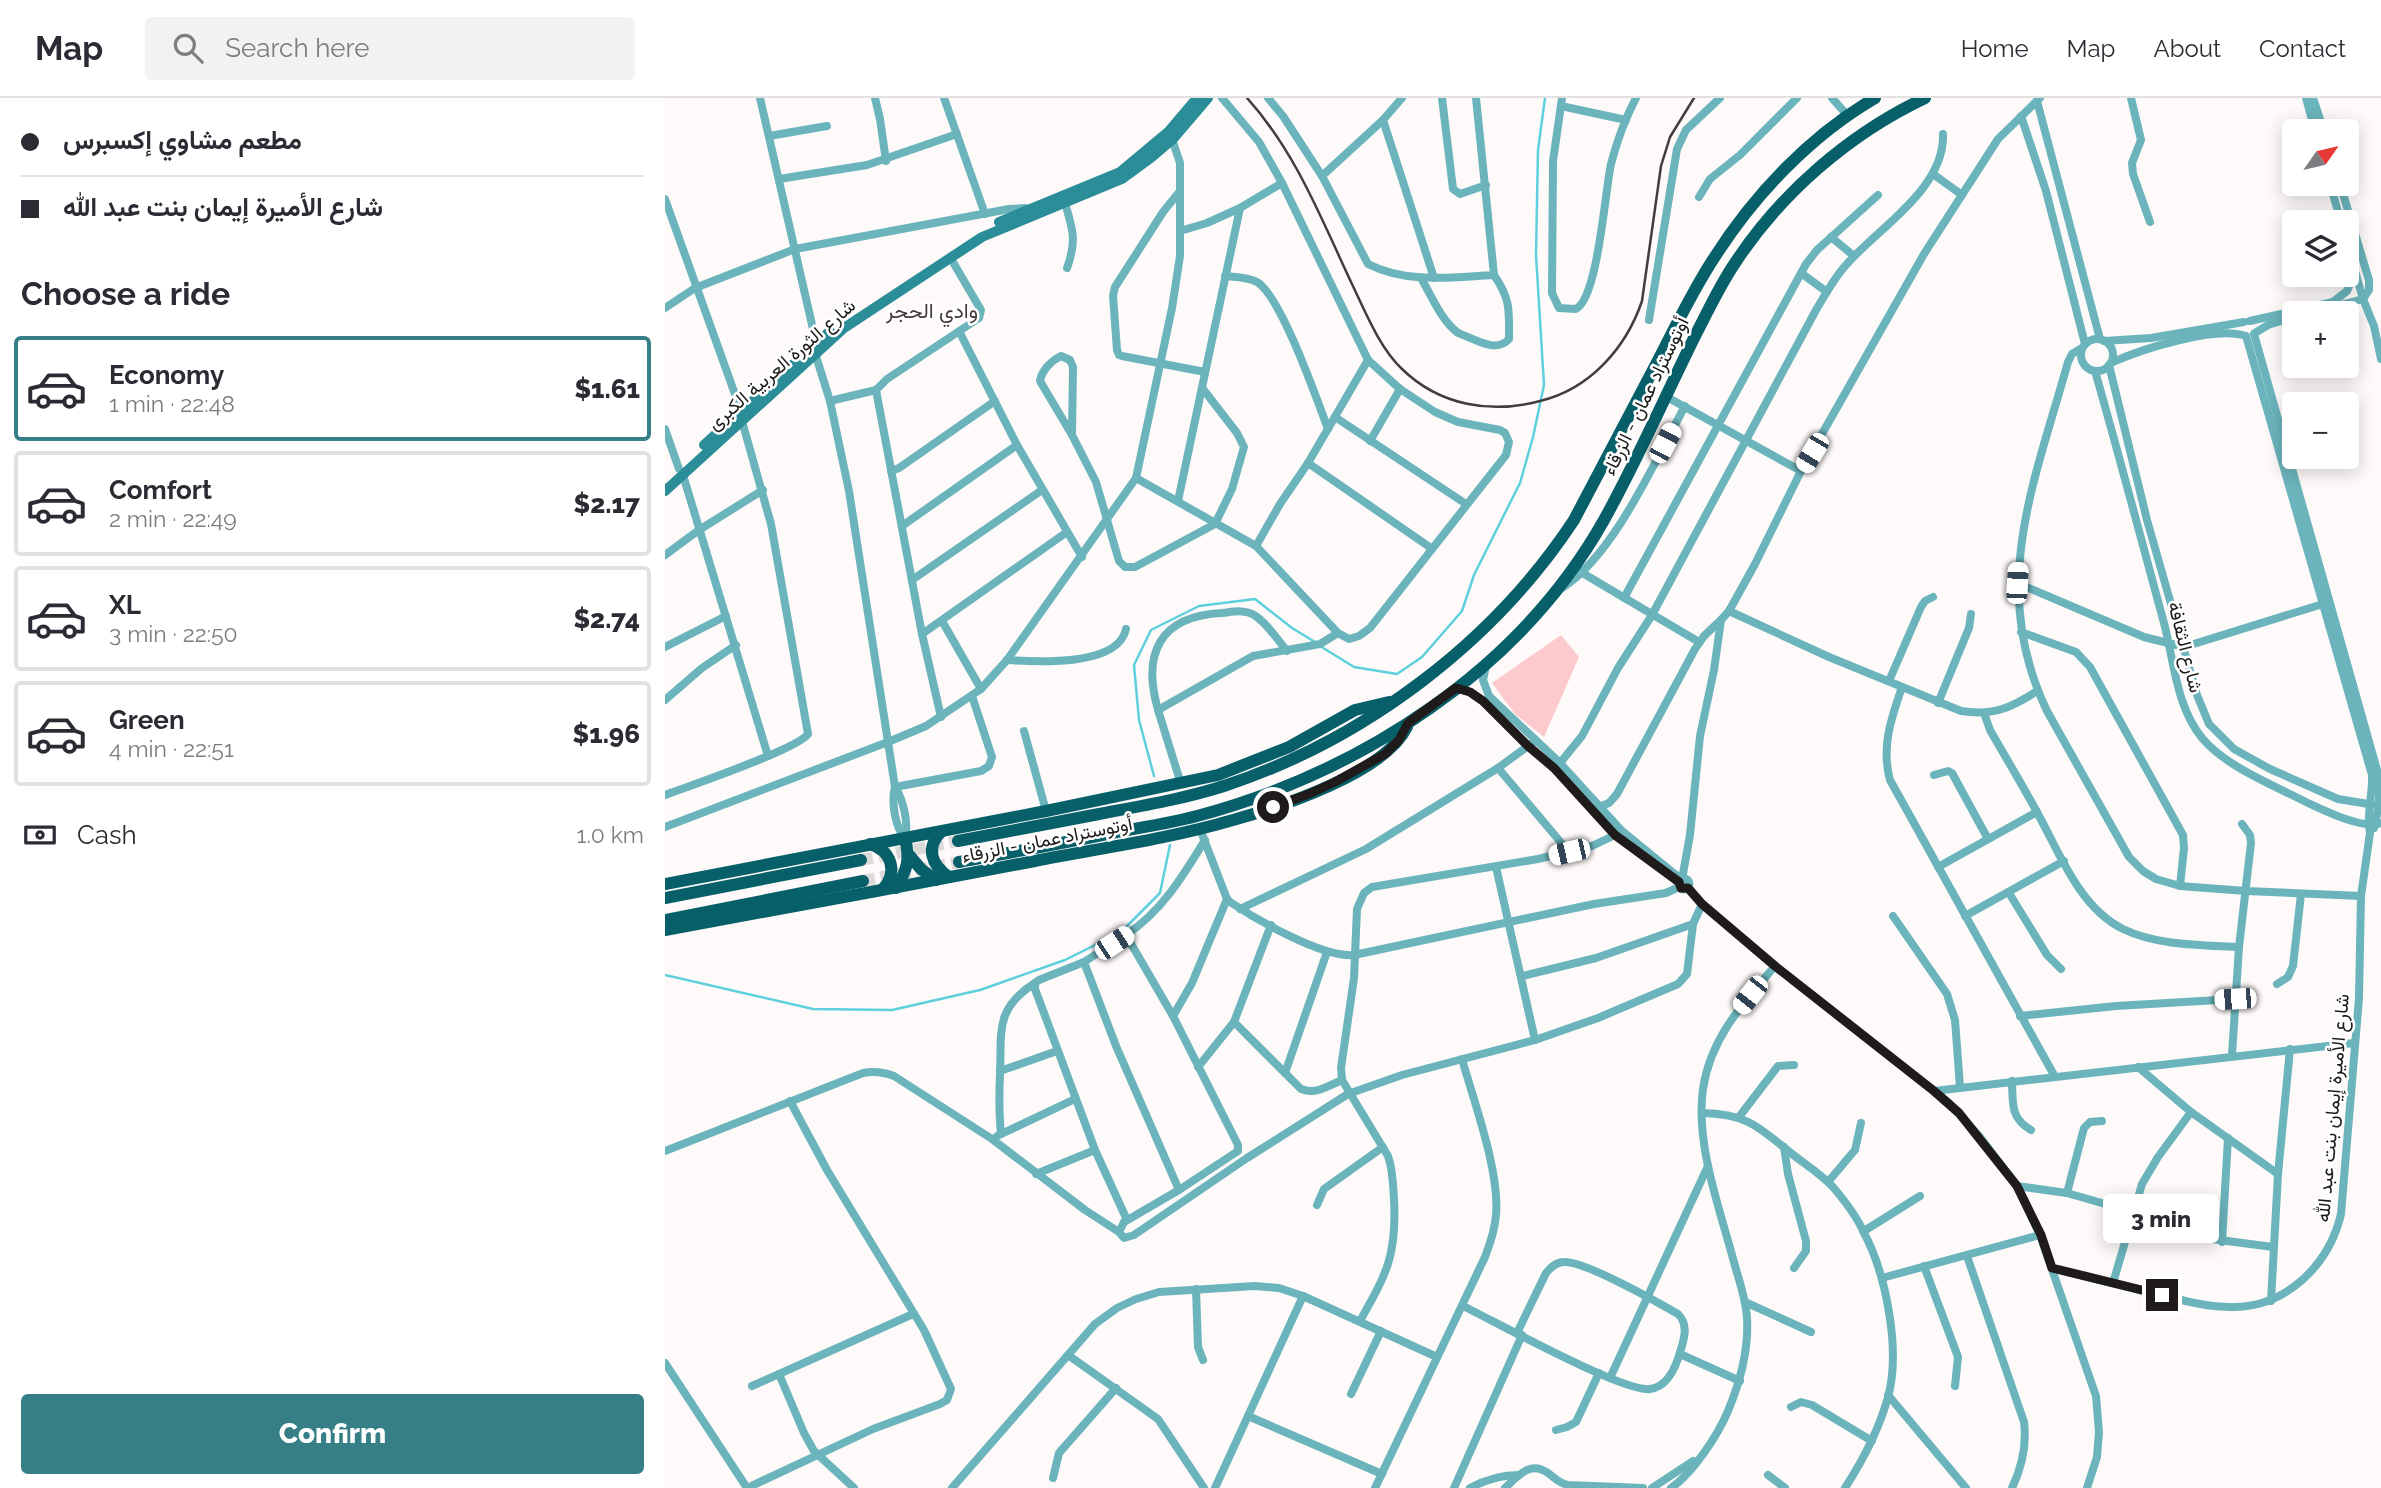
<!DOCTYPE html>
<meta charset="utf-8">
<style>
body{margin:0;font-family:Raleway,Vazirmatn,sans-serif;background:#f2f2f3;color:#2b2b33;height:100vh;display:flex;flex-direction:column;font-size:26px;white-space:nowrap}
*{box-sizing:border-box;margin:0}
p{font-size:23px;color:#7c7c81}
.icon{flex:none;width:38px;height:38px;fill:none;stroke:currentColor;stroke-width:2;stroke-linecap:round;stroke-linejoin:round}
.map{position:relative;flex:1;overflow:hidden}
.details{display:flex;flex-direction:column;background:#fff;width:665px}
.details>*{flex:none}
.hud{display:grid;align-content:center;height:154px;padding:0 21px;background:#fff}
.needle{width:46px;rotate:56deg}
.fabs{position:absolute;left:1617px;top:21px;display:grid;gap:14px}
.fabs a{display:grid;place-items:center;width:77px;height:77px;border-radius:7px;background:#fff;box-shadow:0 4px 18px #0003;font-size:35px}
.end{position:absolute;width:32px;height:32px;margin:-16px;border:9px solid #1f1b1b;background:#fff;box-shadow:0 0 0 4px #fff}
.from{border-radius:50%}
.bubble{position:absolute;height:49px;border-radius:7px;background:#fff;box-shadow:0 4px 18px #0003;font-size:23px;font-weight:800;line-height:49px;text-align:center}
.car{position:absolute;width:21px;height:42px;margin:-21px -10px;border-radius:9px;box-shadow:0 0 5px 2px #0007;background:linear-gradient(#fff 24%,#345 0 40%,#fff 0 76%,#345 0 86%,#fff 0)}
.hud b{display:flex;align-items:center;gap:24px;height:66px;font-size:26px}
.hud b+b{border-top:2px solid #e1e1e2}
.hud i{width:18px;height:18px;background:#2b2b33}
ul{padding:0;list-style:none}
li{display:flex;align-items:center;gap:21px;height:105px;margin:0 14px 10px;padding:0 7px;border:4px solid #e1e1e2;border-radius:7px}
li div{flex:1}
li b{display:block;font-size:26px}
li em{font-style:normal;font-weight:800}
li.on{border-color:#377f87}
li>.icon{width:63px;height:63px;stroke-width:1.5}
h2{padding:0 21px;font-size:32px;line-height:84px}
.pay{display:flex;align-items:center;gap:18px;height:77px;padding:0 21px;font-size:26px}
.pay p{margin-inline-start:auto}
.button{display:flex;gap:14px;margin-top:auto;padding:14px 21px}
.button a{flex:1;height:80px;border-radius:7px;background:#377f87;color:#fff;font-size:28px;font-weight:800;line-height:80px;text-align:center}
header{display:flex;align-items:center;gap:42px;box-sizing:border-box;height:98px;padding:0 35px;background:#fff;border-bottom:2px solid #e1e1e2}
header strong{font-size:33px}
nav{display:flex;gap:38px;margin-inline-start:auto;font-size:24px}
.search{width:490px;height:63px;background:#f2f2f3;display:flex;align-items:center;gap:18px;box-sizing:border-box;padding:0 24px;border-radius:7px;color:#7c7c81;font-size:26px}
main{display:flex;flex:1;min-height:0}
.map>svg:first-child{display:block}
</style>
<header>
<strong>Map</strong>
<div class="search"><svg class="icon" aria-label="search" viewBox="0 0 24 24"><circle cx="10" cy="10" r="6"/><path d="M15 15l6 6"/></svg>Search here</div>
<nav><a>Home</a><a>Map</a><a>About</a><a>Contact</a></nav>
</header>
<main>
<section class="details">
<div class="hud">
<b><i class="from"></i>مطعم مشاوي إكسبرس</b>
<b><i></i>شارع الأميرة إيمان بنت عبد الله</b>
</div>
<h2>Choose a ride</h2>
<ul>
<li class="on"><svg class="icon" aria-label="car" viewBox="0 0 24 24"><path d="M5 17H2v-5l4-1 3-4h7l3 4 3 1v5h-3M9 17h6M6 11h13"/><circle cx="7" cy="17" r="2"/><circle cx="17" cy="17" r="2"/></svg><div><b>Economy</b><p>1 min · 22:48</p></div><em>$1.61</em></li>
<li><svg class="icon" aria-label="car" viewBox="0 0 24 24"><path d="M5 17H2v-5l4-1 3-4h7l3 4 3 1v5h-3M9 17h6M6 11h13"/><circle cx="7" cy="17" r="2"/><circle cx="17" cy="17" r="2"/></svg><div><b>Comfort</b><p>2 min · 22:49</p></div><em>$2.17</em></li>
<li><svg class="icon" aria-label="car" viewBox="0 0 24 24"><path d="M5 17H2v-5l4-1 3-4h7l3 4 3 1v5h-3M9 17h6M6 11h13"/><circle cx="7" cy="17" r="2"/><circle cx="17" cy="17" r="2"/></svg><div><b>XL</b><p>3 min · 22:50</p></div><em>$2.74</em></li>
<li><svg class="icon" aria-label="car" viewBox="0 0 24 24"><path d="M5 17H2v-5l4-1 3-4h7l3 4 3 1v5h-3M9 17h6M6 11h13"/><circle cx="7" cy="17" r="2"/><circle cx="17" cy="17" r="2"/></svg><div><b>Green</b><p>4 min · 22:51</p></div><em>$1.96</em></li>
</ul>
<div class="pay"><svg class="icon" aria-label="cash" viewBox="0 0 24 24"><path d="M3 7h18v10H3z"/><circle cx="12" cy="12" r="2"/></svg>Cash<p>1.0 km</p></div>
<div class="button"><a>Confirm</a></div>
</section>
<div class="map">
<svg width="1716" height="1390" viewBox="0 0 1716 1390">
<rect width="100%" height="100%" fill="#fefafa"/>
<!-- green -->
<path fill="#fccacc" d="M896,537L914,559L879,639L850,616L827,585Z"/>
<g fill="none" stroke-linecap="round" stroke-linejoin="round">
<!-- stream -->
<g stroke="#5ecfdc" stroke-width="2.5">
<path d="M655,548L689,569L732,576L757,559L797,513L809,477L855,385L868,339L879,287L871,157L873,52L880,0"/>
<path d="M489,678L474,622L469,567L486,532L534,508L590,501L627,530L650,544"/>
<path d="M0,877L148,911L227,912L315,892L400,862L456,834L495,795L505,747"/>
</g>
<!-- trunk-tunnel -->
<g stroke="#ddd9d9" stroke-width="12" stroke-dasharray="12 6" stroke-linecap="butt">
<path d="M196,762L293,743"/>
<path d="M198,783L294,764"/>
</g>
<!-- minor -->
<g stroke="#6bb4bc" stroke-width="8">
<path d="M95,0L151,244"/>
<path d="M210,0L215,21L221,63"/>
<path d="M279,0L320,116"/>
<path d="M603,0L618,18L657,78L703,166C742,186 787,179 829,177L811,0"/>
<path d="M777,0L788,91L795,96L821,87"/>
<path d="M897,0L888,63L887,195L894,210L911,211C933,200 940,93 946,66C952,43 960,21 971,0"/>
<path d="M1167,0L1183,18"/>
<path d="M1466,0L1476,42L1467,65L1468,76L1485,124"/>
<path d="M1641,0L1650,33"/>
<path d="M1648,0L1659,33"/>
<path d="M1372,3L1435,241"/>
<path d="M896,8L961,22"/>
<path d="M1356,18L1381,93L1420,246"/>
<path d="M718,22L769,180"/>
<path d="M104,38L162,28"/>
<path d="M1268,76L1297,97"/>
<path d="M657,78L718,22L737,0"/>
<path d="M114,81L202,67L292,36"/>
<path d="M1665,86L1676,124"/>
<path d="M1675,86L1704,182V192L1698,201"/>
<path d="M515,93L498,114L450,189L448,198L452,252L454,257L457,258L540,274"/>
<path d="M1034,99L1045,81L1075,57L1132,0"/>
<path d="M0,101L76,313"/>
<path d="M400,105C408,132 412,143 402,170"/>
<path d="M515,133L542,125L575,110"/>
<path d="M1166,139L1189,158"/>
<path d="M1682,145L1698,201L1709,228L1716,261"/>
<path d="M1136,175L1162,194"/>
<path d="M560,178C570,179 583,179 592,184C616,198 652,302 663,331"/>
<path d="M756,180C767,199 776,222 793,235C810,241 831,256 844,241C844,212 846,202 829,177"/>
<path d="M0,210L30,190L130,151L344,111L360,110"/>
<path d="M1645,215L1698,201"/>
<path d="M984,222L1012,51L1021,32L1055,0"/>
<path d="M1585,223L1668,204L1682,193L1690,174"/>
<path d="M294,233L352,347L417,459"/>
<path d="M1590,235L1603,227L1629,219"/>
<path d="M1589,236L1714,679V707L1709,730"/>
<circle cx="1432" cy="257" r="16"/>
<path d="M1439,243L1486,240L1579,224"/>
<path d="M1417,250L1407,256L1403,264C1369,386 1323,490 1382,613L1464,759L1478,773L1491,781L1515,788L1581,793L1696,798"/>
<path d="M150,255L165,303L184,393L230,689C238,701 244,725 240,740"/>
<path d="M1446,265C1476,251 1547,229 1578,237"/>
<path d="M1444,267L1482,422L1532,597L1544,626L1569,651L1605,671L1673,701L1716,708"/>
<path d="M1430,273C1454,357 1476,441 1499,525C1509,563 1511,608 1537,640C1560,668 1608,687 1641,704C1658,712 1698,732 1716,725"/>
<path d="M211,292L257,536L276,619"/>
<path d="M1000,298L1136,373"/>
<path d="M165,303L211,292L222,281L314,220L316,212L285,159"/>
<path d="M670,319L801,406"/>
<path d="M0,331L14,371"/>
<path d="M407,337L408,269L405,262L396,258C386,263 377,272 375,283L407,337L431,384L454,463L460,469H470L550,426L567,391L579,349L572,335L538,291"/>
<path d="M705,343L735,291"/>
<path d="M643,365L766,450"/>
<path d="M226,373L234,370L330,303"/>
<path d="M18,377L103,658"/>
<path d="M471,380L591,448L673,535L684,541L694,538L705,530L841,357L844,344L840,335L835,332L793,324L770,314L735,291L703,262L617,85L594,44L557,0"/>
<path d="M513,403L575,110L617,85"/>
<path d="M237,428L352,347"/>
<path d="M591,448L615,406L643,365L703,262"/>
<path d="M0,457L34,432L98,392"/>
<path d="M914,473L1034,544"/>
<path d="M247,482L377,392"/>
<path d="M1352,485L1479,539L1519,549L1661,505"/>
<path d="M897,490C949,457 990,363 1020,308"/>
<path d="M959,500L1141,166L1152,152L1213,97"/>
<path d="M1064,513L1164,559L1296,613C1328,618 1346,610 1372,593"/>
<path d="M277,523L316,591"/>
<path d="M1356,534L1411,554L1425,569L1518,737L1519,750L1515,788"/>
<path d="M257,536L402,434"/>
<path d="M0,549L61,518"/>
<path d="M342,562C372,564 453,569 461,531"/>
<path d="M821,568L818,582L824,598L895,665L956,732L1016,781"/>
<path d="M1224,583L1256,509L1260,503L1268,499"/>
<path d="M1237,589C1226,621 1216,649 1225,682L1389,977"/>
<path d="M791,590L805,594L818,603L863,648L889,669L950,737L1008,780"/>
<path d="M0,602L37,570L71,547"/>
<path d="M1273,605L1304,530L1306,516"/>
<path d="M493,612C477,556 494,518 557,515C567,514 580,511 589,517C601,524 612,541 622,553"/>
<path d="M1319,615L1325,632C1341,660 1358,688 1373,716C1395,756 1415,810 1458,831C1493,848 1537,847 1574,849"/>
<path d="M359,633L381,713"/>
<path d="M895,665L917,638L953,570L987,517L1151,212C1160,197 1169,180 1181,167C1213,130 1280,91 1278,36"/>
<path d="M833,670L904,754"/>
<path d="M1269,677L1283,673L1287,675L1323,741"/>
<path d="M516,686L493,612L588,558L655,546L673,535"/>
<path d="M230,689L316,673L324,668L327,659L307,598"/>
<path d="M230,689C226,703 230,730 240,740"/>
<path d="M0,697C24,688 133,651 143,636L106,426L77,323"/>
<path d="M934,709L944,705L952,696L1030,551L1039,538L1056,522"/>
<path d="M0,729L223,644L261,628L316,591L342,562L471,380L507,210L515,158V65L506,38"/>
<path d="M535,731L562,801L565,804C592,822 658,860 689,857L929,806L1001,795L1014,789"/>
<path d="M540,742C518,778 497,813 461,837L508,918L573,1047V1053L514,1092L459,1124L454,1134L459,1140L469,1137L582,1060L683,996L737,977L870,942L933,920L1013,886L1022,876L1028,826L1037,806"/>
<path d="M831,769L870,942"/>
<path d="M1273,769L1372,714"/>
<circle cx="1019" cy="786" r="5.5"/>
<path d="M1017,781L1025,737L1035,638L1049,572L1056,522L1064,513L1090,466L1136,373L1259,156L1333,41L1375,0"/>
<path d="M1023,790L1037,806L1110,868L1284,1005L1314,1038L1352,1088L1375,1137L1431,1298L1434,1334L1432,1359L1422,1390"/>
<path d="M1344,795L1382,857L1396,871"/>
<path d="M575,811L701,751L833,670L870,643"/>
<path d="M1228,818L1282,896L1290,922L1295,989"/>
<path d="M1300,818L1399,763"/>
<path d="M461,837L419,864L374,882L370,885V891L430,1052L462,1122"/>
<path d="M419,864L451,948L514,1092"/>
<path d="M857,878L931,860L1028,826"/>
<path d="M1612,886L1623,879L1628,868L1636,796"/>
<path d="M508,918L527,885L562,801"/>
<path d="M1355,918L1451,908L1570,901"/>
<path d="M569,924L636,991C651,997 663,988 677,982"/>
<path d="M1567,957L1574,849L1586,745L1585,737L1577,726"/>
<path d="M533,969L569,924L606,827"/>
<path d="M1473,969L1526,1014L1613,1076"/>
<path d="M335,973L392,953"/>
<path d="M620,975L662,854"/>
<path d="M1347,983C1348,1005 1345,1020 1366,1032"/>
<path d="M1269,993L1689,945"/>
<path d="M1037,1015C1086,1016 1095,1031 1131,1059C1143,1068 1157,1077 1168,1089C1179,1102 1191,1117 1198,1133C1221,1175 1236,1252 1223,1299C1214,1332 1198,1362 1180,1390"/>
<path d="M1074,1019L1113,968L1129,967"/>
<path d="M336,1036C334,1016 334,997 335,976C337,934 329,911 370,885"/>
<path d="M332,1038L410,1001"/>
<path d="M1119,1049L1123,1076L1141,1143V1153L1129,1170"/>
<path d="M0,1053L198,975C209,973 218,974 229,978L327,1041L420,1112L454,1134"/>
<path d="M371,1076L430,1052"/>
<path d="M1163,1084L1190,1052L1196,1025"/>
<path d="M1352,1088L1402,1095L1468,1114"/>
<path d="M1402,1095L1419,1030L1425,1024L1437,1023"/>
<path d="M652,1107L659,1091L718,1049"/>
<path d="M1199,1133L1255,1098"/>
<path d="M1516,1137L1608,1149"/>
<path d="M1557,1144L1563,1040"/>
<path d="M1302,1158L1359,1324C1362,1348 1357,1369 1347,1390"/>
<path d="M1259,1168L1293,1259L1290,1288"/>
<path d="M1387,1170C1420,1179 1454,1187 1487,1195C1513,1201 1539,1209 1566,1209C1621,1210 1664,1167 1676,1116L1694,900L1696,798L1705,735C1701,717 1708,696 1707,677L1581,238"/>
<path d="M1217,1180L1375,1137"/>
<path d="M1448,1185L1477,1086L1493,1059L1526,1014"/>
<path d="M531,1191L533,1249L538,1262"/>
<path d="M1606,1203L1613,1076L1625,951"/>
<path d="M1080,1204L1146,1234"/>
<path d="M798,1208C829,1223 959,1295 985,1291C1003,1289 1012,1266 1016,1251C1020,1238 1023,1226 1013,1216C994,1205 918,1162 899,1164C891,1164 886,1169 881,1175L852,1235"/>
<path d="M695,1223C722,1175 732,1157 729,1101C728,1086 728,1072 723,1058L677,982L676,970L689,880L692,811L699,795L707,789L873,761L927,748L950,737"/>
<path d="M1015,1256L1075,1283"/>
<path d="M403,1257L493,1321L539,1390"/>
<path d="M0,1265L82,1390"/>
<path d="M114,1276L139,1335L149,1353L189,1390"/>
<path d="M945,1280L1043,1068"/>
<path d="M87,1288L248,1216"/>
<path d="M686,1296L716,1233"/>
<path d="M1223,1297L1301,1390"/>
<path d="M1126,1309L1136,1304L1147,1307L1207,1343"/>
<path d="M583,1318L717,1376"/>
<path d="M891,1332L902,1329L911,1324L934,1275"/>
<path d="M1103,1377L1120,1390"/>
<path d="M388,1380L394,1355L451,1290"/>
<path d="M82,1390L208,1331L275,1306L282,1302L286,1291L259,1232L162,1072L125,1003"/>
<path d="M287,1390L430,1226L452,1210L471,1201L494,1194L590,1188L614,1190L638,1198L772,1259"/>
<path d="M550,1390L638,1198"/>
<path d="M710,1390L820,1159C825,1146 830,1131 831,1117C835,1074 809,1004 797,961"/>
<path d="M789,1390L857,1237"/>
<path d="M805,1390C820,1382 837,1377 854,1377"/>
<path d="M840,1390C853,1378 865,1362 883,1375C890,1380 894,1385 903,1387L978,1390"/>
<path d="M987,1390L1028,1363"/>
<path d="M1006,1390C1028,1375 1053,1337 1063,1313C1075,1284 1084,1253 1082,1220C1081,1202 1075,1185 1070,1168C1056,1114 1030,1047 1038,991C1045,941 1078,905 1110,868"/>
</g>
<!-- secondary -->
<g stroke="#2a8d97" stroke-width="10">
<path d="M334,124L455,74L504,33L532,0"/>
<path d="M39,347L165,233"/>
<path d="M0,393L179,230L317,139L457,81L487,59L508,41L543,0"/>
</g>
<!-- trunk -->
<g stroke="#076069" stroke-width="12">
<path d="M277,733C260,749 266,767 284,779"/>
<path d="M293,743C340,734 387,725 434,716C476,708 518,701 559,688C699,642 828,545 909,422C935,372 962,322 988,272C1008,234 1026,195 1049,160C1090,96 1145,38 1210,0"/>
<path d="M205,746C227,753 233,774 218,791"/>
<path d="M244,757L256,771L271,782"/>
<path d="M294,764C343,755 393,746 442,736C472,730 502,726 532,718C696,674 854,573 939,422C973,361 1001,296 1032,234C1044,211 1055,187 1070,165C1116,95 1184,36 1260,0"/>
<path d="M0,786L381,713L553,677L624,649L690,612L724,604"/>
<path d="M231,790C243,771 245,761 240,740"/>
<path d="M0,800L196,762"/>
<path d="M0,822L198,783"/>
<path d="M0,832C123,809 247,787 370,763C436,750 503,741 568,722C615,709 720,675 742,629"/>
</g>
<!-- rail -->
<path stroke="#413d3d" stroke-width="2.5" d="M582,0C630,53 656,120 686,184C700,213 714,249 737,271C775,308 826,316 875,303C925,291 961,250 977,203L996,68L1005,39L1029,0"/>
</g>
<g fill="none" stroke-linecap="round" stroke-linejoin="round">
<!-- route -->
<path stroke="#1f1b1b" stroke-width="9" d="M608,709L644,696L670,684L720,656L734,642L743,625L791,590L805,594L818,603L863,648L889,670L950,737L1014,784L1016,790H1023L1037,806L1110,868L1269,993L1294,1015L1352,1088L1376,1137L1387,1170L1497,1197"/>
</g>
<g text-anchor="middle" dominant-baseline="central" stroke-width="5" stroke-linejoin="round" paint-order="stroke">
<!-- street labels -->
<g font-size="19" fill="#1f1b1b" stroke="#fff">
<text transform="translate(116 266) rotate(-41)">شارع الثورة العربية الكبرى</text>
<text transform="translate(980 298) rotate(-64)">أوتوستراد عمان - الزرقاء</text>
<text transform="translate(1521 549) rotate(76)">شارع الثقافة</text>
<text transform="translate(382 741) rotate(-11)">أوتوستراد عمان - الزرقاء</text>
<text transform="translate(1667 1010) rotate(-85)">شارع الأميرة إيمان بنت عبد الله</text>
</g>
<!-- neighbourhood labels -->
<g font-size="21" fill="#433a3b" stroke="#fff">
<text x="267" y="212">وادي الحجر</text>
</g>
</g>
</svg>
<div class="fabs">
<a><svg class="needle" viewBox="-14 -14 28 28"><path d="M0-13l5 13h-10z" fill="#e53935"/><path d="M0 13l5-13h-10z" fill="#7c7c81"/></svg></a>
<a><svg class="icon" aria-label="layers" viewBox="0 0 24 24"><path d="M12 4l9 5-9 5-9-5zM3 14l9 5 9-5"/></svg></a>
<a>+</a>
<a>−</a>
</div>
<i class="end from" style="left:608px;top:709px"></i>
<i class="end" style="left:1497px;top:1197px"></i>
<div class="bubble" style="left:1438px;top:1096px;width:116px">3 min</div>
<i class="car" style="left:1000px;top:345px;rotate:28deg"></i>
<i class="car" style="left:1147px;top:355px;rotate:211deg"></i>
<i class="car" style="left:1352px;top:485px;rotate:3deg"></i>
<i class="car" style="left:904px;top:754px;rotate:257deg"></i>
<i class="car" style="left:449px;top:845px;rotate:57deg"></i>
<i class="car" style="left:1085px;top:897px;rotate:218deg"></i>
<i class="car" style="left:1570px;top:901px;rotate:267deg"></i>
</div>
</main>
